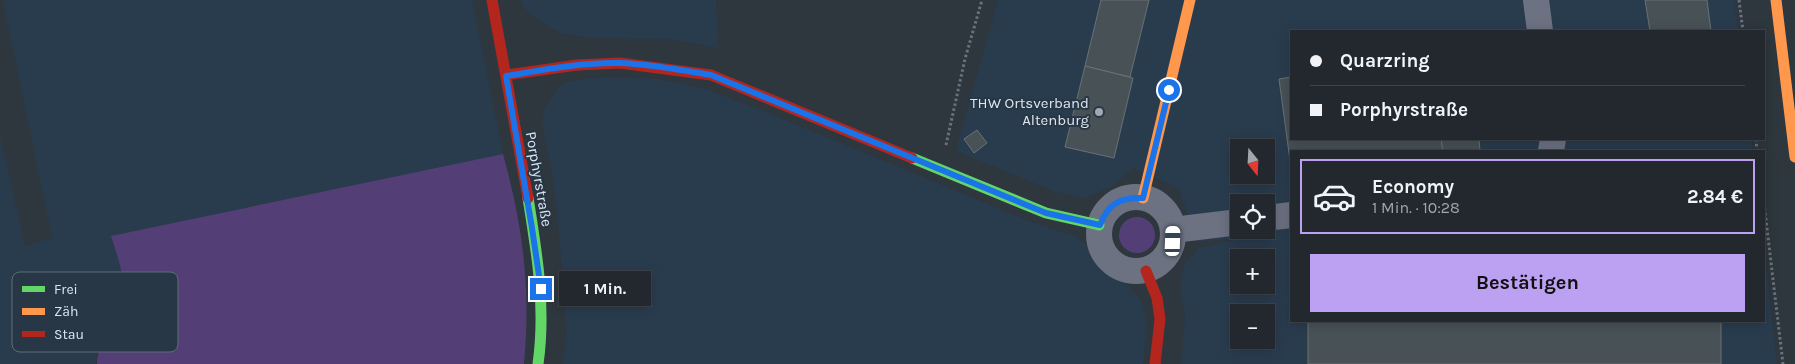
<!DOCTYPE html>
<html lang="de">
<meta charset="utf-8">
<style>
body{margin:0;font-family:Karla,sans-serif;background:#2e343a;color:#f1f3f6;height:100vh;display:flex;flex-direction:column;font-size:19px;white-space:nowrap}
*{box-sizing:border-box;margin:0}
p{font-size:16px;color:#a2a6aa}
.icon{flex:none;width:28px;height:28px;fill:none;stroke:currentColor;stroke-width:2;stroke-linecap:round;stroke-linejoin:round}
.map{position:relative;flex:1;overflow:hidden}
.details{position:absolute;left:1290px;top:150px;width:475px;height:172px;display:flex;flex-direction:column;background:#22282e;border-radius:0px;box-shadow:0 2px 12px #0003,0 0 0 1px #3f444a}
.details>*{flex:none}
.top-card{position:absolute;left:1290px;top:30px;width:475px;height:110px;border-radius:0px;box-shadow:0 2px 12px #0003,0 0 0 1px #3f444a;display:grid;align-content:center;height:110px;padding:0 20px;background:#22282e}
.needle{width:32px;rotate:162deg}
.fabs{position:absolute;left:1230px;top:139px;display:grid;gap:10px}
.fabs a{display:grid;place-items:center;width:45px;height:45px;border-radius:0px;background:#22282e;box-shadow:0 2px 12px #0003,0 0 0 1px #3f444a;font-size:25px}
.end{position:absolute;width:22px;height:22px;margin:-11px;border:6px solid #1a73e8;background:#fff;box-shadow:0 0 0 2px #fff}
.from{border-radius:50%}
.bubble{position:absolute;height:35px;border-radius:0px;background:#22282e;box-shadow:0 2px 12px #0003,0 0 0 1px #3f444a;font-size:16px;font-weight:700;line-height:35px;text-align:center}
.car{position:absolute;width:15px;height:30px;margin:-15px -8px;border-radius:6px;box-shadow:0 0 4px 1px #0007;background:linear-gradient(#fff 24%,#345 0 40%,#fff 0 76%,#345 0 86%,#fff 0)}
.top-card b{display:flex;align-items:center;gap:18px;height:48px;font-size:19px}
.top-card b+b{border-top:1px solid #3f444a}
.top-card i{width:12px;height:12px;background:#f1f3f6}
ul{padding:9px 0 0;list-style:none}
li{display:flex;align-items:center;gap:15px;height:75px;margin:0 10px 8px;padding:0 10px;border:2px solid transparent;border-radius:0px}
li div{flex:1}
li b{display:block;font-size:19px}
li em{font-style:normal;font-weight:700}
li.selected{border-color:#bca0f2}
li>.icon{width:45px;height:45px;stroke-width:1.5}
.action{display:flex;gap:10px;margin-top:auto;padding:10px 20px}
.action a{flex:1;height:58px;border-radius:0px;background:#bca0f2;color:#111;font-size:20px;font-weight:700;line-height:58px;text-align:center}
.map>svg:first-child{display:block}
</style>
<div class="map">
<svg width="1795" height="364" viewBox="0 0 1795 364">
<rect width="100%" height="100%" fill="#2e363e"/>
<!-- built -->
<g fill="#293c4e" fill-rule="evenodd">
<path d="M3,0H472L503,154L112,236L123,271L125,302L114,331L97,351L96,364H0V136L25,246L52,238Z"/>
<path d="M521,0H716L718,48L670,39L590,38L561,33L541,22L523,7Z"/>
<path d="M998,0H1734L1738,31H1291V139H1751L1752,151H1291V321H1764V250L1777,364H1181L1185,317L1180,288L1185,263L1199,248L1242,238L1197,242L1179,188L1133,168L1111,187L1085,198L1056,192L956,151ZM1239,148H1266V175H1239ZM1239,202H1266V230H1239ZM1239,258H1266V285H1239ZM1239,312H1266V340H1239Z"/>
<path d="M621,77L657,79L706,89L775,116L1031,222L1077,237L1086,245L1095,261L1105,272L1127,284L1142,302L1147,321L1143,364H563L567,336L558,220L553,179L542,121L545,108L563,83L590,78Z"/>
</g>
<!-- green -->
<g fill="#533f76">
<path d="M503,154C523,226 531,289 524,364H97C98,343 105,346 114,330C132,298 122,269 111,236Z"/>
<circle cx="1137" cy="235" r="18"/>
</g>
<!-- building -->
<g fill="#485156" stroke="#687176">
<path d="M1101,0H1149L1130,77L1085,66Z"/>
<path d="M1645,0H1707L1711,31H1650Z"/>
<path d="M1085,66L1133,78L1114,158L1065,147Z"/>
<path d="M1291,77V139H1441L1443,151H1291V168L1279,79Z"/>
<path d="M977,130L987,143L974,153L964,139Z"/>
<path d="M1441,139H1479L1480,151H1443Z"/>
<rect x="1308" y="321" width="413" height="43"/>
</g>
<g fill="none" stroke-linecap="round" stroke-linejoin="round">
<!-- path -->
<g stroke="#6c727c" stroke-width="3" stroke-dasharray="2.5 2.5" stroke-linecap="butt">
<path d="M1739,0L1743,31"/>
<path d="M1756,139L1757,151"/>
<path d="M946,145L965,59L982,0"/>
<path d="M1764,203L1783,364"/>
</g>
<!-- street -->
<g stroke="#6c7281" stroke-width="26">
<path d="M1536,0L1540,31"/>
<path d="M1551,151L1553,139"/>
<circle cx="1136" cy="234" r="37"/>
<path d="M1266,218L1291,215"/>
<path d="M1173,230L1239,222"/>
</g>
<!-- fast -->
<g stroke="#63d668" stroke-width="11">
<path d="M912,158L1046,213L1099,225"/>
<path d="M528,198C537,253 546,308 538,364"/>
</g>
<!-- slow -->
<g stroke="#ff974d" stroke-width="11">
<path d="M1776,0L1795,157"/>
<path d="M1143,198L1190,0"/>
</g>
<!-- jam -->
<g stroke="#b3261e" stroke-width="11">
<path d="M492,0L528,198"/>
<path d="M506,75L577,65L620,63L711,75L912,158"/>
<path d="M1146,271L1157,298L1160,319L1155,364"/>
</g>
</g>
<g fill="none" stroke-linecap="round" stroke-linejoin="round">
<!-- route -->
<path stroke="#1a73e8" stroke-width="6" d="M541,289L532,228L506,76C543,70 583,62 620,63C651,64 681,70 711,75L1046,213L1100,225C1108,204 1120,197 1143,198L1169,90"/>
</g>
<!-- markers -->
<circle fill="#a0a8b2" stroke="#273745" stroke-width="2" cx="1099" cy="112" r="5"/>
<g text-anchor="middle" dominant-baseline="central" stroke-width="4" stroke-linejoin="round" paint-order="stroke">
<!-- poi labels -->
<g font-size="15" fill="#dde6f0" stroke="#273745" text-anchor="end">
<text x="1089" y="103">THW Ortsverband<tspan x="1089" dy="17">Altenburg</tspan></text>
</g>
<!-- street labels -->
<g font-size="15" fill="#dde6f0" stroke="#273745">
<text transform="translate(539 179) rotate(80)">Porphyrstraße</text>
</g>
</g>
<!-- legend -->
<rect x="12" y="272" width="166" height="80" rx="8" fill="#273745" stroke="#5e6c78" stroke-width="1"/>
<rect x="22" y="286" width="23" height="6" fill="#63d668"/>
<rect x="22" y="308" width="23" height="7" fill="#ff974d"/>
<rect x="22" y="331" width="23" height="6" fill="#b3261e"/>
<g font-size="14" fill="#dde6f0">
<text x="54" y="294">Frei</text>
<text x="54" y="316">Zäh</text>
<text x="54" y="339">Stau</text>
</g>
</svg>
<div class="fabs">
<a><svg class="needle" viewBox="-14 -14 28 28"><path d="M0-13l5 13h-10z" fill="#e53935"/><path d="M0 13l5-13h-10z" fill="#a2a6aa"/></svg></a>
<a><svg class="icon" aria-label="locate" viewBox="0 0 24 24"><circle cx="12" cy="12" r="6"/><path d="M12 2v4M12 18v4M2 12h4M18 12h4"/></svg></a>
<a>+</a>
<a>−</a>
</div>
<i class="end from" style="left:1169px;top:90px"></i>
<i class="end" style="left:541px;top:289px"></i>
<div class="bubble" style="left:559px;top:271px;width:92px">1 Min.</div>
<i class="car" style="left:1173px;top:241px;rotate:2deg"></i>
<div class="top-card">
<b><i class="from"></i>Quarzring</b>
<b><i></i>Porphyrstraße</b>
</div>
<section class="details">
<ul>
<li class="selected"><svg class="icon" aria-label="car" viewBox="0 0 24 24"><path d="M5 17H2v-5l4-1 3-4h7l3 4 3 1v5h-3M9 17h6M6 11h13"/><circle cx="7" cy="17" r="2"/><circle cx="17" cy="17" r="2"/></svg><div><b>Economy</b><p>1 Min. · 10:28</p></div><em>2.84 €</em></li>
</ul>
<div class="action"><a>Bestätigen</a></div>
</section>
</div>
